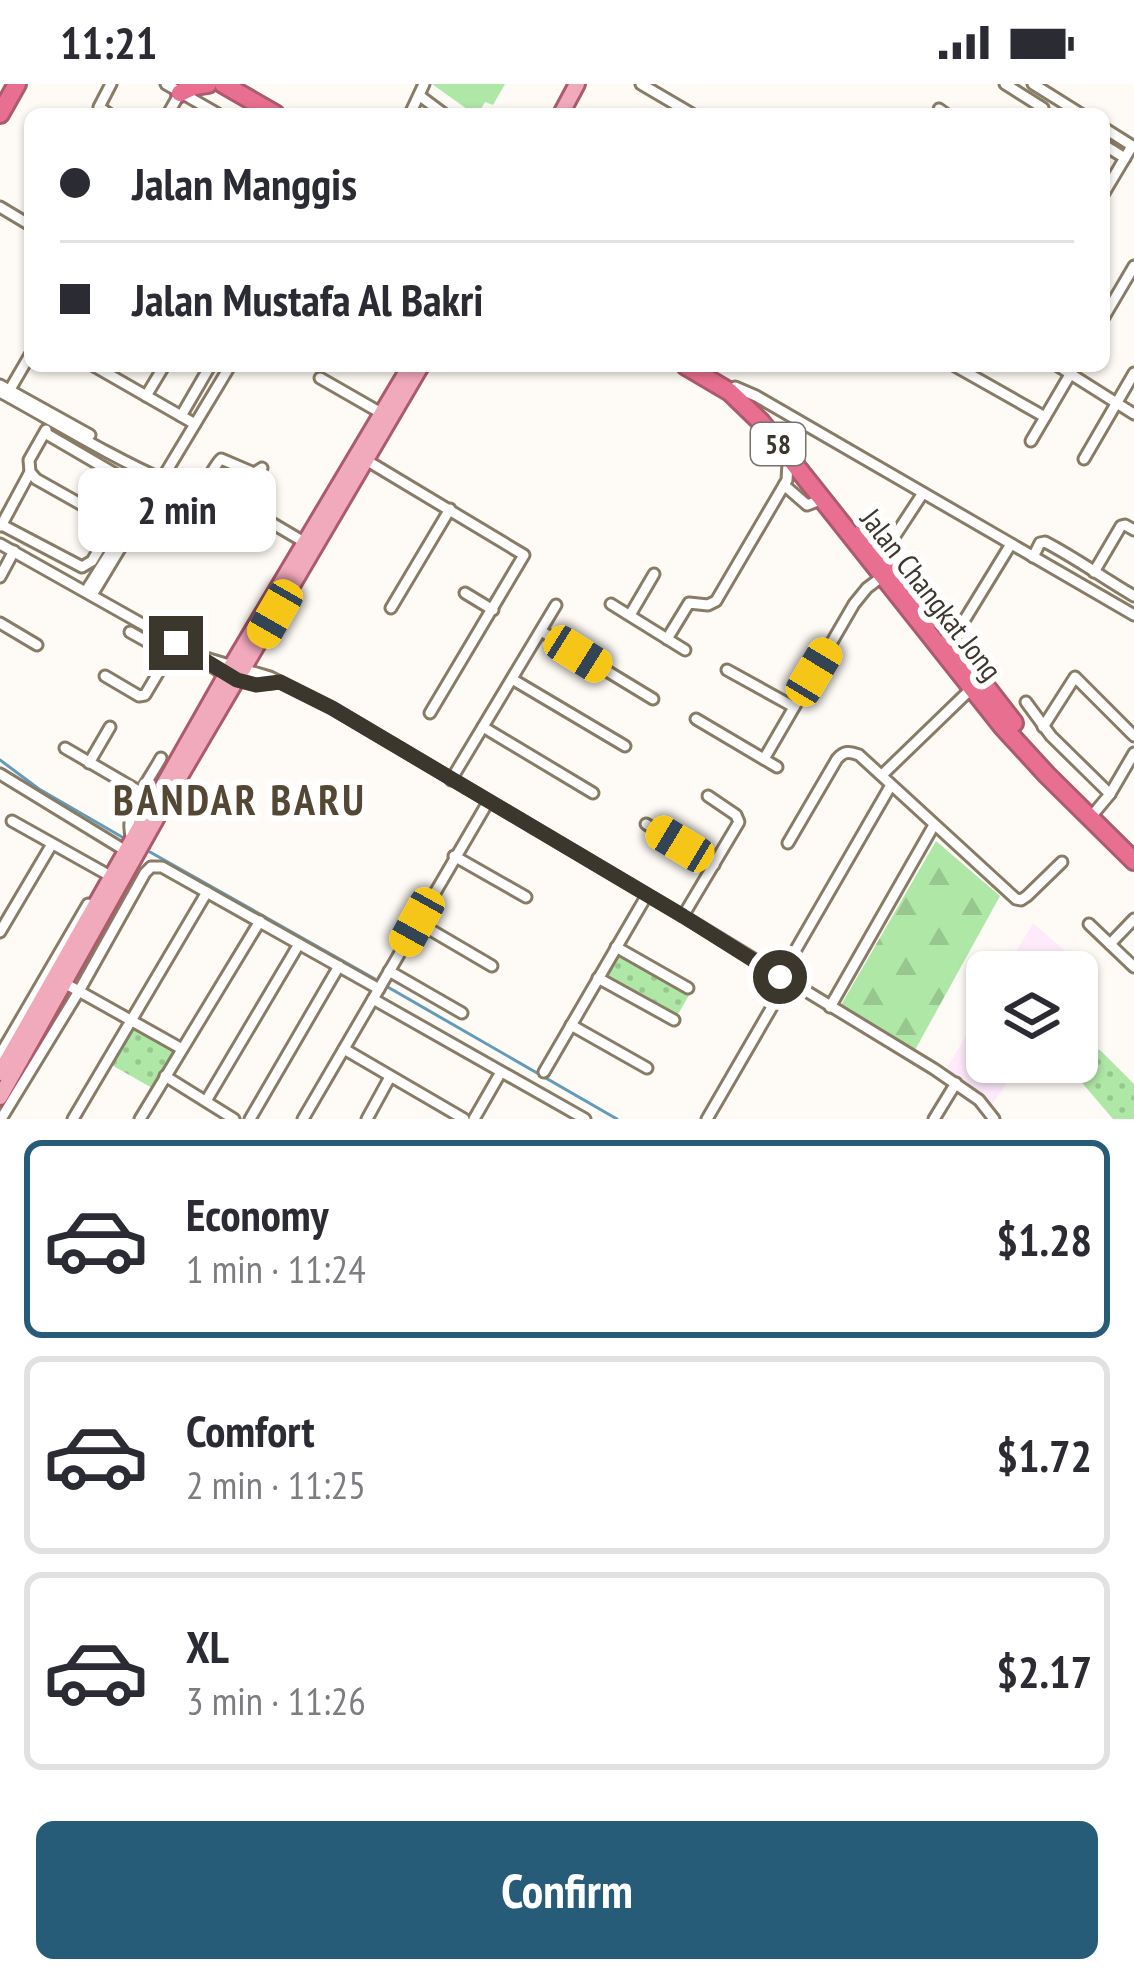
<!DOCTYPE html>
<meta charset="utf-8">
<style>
body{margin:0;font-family:"PT Sans Narrow",sans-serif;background:#f7f7f7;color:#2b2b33;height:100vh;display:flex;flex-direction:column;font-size:45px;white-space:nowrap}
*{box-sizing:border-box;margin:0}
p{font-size:39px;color:#7c7c81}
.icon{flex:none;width:66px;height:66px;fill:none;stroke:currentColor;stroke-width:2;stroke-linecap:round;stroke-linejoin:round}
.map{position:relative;height:1035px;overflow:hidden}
.sheet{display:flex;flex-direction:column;background:#fff;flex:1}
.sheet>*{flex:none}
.banner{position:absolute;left:24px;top:24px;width:1086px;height:264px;border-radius:18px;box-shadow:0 3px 9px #0004;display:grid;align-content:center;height:264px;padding:0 36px;background:#fff}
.buttons{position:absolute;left:966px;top:867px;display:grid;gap:24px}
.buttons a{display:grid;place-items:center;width:132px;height:132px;border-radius:18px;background:#fff;box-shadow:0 3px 9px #0004;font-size:60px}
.end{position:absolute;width:54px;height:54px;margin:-27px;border:15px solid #3c372d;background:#fff;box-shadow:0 0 0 6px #fff}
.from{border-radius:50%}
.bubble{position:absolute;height:84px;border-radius:18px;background:#fff;box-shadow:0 3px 9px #0004;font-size:39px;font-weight:600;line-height:84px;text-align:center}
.car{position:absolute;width:36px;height:72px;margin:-36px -18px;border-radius:15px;box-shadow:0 0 9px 3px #0007;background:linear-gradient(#f5c518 24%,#345 0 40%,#f5c518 0 76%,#345 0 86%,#f5c518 0)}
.banner b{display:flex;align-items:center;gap:42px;height:114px;font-size:45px}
.banner b+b{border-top:3px solid #e1e1e2}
.banner i{width:30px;height:30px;background:#2b2b33}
ul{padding:21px 0 0;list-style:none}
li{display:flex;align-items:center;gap:36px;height:198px;margin:0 24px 18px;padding:0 12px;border:6px solid #e1e1e2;border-radius:18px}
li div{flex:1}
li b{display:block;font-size:45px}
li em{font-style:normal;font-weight:600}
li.selected{border-color:#265c77}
li>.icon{width:108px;height:108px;stroke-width:1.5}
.cta{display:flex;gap:24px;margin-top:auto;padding:24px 36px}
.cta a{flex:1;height:138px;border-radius:18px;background:#265c77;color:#fff;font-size:48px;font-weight:600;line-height:138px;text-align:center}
.status{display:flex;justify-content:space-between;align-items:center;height:84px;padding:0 60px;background:#fff;direction:ltr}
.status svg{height:33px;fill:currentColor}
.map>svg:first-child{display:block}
</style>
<div class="status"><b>11:21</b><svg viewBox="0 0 49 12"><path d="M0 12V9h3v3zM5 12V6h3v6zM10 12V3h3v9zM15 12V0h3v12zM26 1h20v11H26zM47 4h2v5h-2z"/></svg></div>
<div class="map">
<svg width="1134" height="1035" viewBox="0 0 1134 1035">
<defs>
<pattern id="grass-dots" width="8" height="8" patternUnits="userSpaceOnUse" patternTransform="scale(3)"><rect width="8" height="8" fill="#aee7a6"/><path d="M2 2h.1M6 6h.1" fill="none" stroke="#97c78f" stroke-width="1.8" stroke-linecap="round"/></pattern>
<pattern id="forest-firs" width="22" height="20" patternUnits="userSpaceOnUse" patternTransform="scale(3)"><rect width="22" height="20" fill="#aee7a6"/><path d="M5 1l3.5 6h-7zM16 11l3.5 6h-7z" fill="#97c78f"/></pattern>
</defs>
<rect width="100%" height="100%" fill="#fefbf6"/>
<!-- education -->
<g fill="#feeafa">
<path d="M1033,839L1087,886L1077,900V888H1004Z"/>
<path d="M987,917V978H1022L991,1022L979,1008L945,987Z"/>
</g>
<!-- grass -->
<g fill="url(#grass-dots)">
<path d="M618,870L689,911L677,932L606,892Z"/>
<path d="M131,944L174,968L152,1004L110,980Z"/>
<path d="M1089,963L1100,966L1134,1000V1035H1113L1077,993C1075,980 1080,972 1089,963Z"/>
</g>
<!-- forest -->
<path fill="url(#forest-firs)" d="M936,757L1000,812L915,966L841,921Z"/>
<!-- pitch -->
<path fill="#aee7a6" d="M432,0H505L493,21L485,18L478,30H474Z"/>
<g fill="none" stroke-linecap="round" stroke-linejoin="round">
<!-- stream -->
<g stroke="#639cba" stroke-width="3">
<path d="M0,676L39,705L122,753"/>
<path d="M150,768L375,895"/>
<path d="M386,902L617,1035"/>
</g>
<!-- minor casing -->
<g stroke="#897c66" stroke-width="15">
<g id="minor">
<path d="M166,0L218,30"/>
<path d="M641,0L692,30"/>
<path d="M1005,0L1043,24"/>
<path d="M1033,0L1081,30"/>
<path d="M420,12L444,30"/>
<path d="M939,25L946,30"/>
<path d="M109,30L99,23L111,0"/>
<path d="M168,30L180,9"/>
<path d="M410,30L424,0"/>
<path d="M1104,44L1134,63"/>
<path d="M1104,61L1125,74"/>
<path d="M1104,109L1132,62"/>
<path d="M0,123L30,141"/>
<path d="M1104,233L1134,182"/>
<path d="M94,282L195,340"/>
<path d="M955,282L1045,333"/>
<path d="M1058,282L1134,330"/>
<path d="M320,294L381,329"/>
<path d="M0,301L90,351"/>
<path d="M735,303L756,312L1134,531"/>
<path d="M9,307L30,271"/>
<path d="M0,308C55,338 109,372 166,397C174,401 183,409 192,408C205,408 212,383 221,375L254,389L262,384"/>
<path d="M146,312L164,282"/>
<path d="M181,332L210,282"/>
<path d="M46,346L29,376L30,388L36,395L130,448"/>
<path d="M1031,357L1075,282"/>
<path d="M361,373L524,471L430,629"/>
<path d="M1084,375L1134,289"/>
<path d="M784,401L807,421L823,415"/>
<path d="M238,419L304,458"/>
<path d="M2,441L82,483L92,477L133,408L129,398L45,349"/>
<path d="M1,442L30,388"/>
<path d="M0,460L199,572C223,594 248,604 280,598"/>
<path d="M883,470L923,409"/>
<path d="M1033,473L1040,459L1045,458C1076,474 1103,494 1134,512"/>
<path d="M1094,488L1121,442L1125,441L1134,446"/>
<path d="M0,493L14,467"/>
<path d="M86,507L115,461"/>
<path d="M465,509L493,526"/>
<path d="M92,511L230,282"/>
<path d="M611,520L685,566"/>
<path d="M391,524L450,425"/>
<path d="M630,531L654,490"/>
<path d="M0,539L37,561"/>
<path d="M541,547L653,615"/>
<path d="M130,548L169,570"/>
<path d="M667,555L689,519L708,521L716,517L787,396L788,379"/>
<path d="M951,558L1011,460"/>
<path d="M199,572L270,593L332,624L683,832L934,985L979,1016L994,1035"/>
<path d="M727,586L794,623"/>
<path d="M105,592L139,612L145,611L176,559"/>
<path d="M512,595L625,662"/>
<path d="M1026,618L1051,652L1110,710"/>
<path d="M696,635L777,683"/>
<path d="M483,643L593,709"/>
<path d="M1043,643L1075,593L1134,652"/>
<path d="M65,664L154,716"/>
<path d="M764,675L854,520L867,504L883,492"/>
<path d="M89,679L110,643"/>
<path d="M0,690L126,767"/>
<path d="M882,691L972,604"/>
<path d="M451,696L556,521"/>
<path d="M1090,734L1110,710L1134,669"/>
<path d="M12,737L112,793"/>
<path d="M646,740L714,781"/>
<path d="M132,755C122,728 148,698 161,674"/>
<path d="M788,759L837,675C844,667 849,667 859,671L1016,815L1021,816L1027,812L1062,778"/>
<path d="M454,772L526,813"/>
<path d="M683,832L739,738L736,731L708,712"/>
<path d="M417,838L492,882"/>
<path d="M1089,840L1134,883"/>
<path d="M0,848L52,760"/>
<path d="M1110,860L1134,835"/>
<path d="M616,863L688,904"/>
<path d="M389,887L462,929"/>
<path d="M780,893L891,701"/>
<path d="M598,894L674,936"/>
<path d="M59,896L182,965"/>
<path d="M373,915L585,1035"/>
<path d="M830,923L934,741"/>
<path d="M571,941L647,984"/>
<path d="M344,965L464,1035"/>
<path d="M0,971L88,820"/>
<path d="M544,988L647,811"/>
<path d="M165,992L234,1035"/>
<path d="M206,1017L299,860"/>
<path d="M1,1035L79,907L145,789L151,783H162L379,905"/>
<path d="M73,1035L207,808"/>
<path d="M140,1035L260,837"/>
<path d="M250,1035L339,882"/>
<path d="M303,1035L488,718"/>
<path d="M367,1035L390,993"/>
<path d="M474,1035L501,988"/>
<path d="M707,1035L787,897"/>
<path d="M934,1035L956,999"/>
</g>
</g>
<!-- major casing -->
<g stroke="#ac5b6d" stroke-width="20">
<g id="major">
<path d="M561,30L577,0"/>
<path d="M0,989L226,591L410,282"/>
<path d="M0,1013L179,694L421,282"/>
</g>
</g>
<!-- highway casing -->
<g stroke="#ac5b6d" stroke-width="22">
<g id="highway">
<path d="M223,0L275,30"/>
<path d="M180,9L195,2L208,0"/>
<path d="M0,30L17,0"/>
<path d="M686,282L730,308L761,338L1002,642L1047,691L1134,777"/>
<path d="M863,447L933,535"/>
<path d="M949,555L1014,639"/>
</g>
</g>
<!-- minor -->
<use href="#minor" stroke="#fff" stroke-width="9"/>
<!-- major -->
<use href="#major" stroke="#f1a9bc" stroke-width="14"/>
<!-- highway -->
<use href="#highway" stroke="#e86f8f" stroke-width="16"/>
</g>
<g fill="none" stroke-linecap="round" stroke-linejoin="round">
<!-- route -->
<path stroke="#3c372d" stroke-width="15" d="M176,559L237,596L256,601L280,598L332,624L683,832L780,893"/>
</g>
<g text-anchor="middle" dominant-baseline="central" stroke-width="12" stroke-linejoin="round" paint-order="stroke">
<!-- shield labels -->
<rect fill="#fff" stroke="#76736c" stroke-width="3" x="751" y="339" width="54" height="42" rx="9"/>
<g font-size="27" font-weight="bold" fill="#3c372d">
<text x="778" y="360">58</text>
</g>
<!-- street labels -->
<g font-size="30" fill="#3c372d" stroke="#fff">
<text transform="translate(932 510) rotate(52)">Jalan Changkat Jong</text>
</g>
<!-- district labels -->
<g font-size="42" font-weight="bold" letter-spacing="3" fill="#544834" stroke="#fff">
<text x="240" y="715">BANDAR BARU</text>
</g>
</g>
</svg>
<div class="buttons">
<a><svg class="icon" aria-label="layers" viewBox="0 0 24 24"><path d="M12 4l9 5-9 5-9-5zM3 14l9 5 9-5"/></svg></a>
</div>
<i class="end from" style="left:780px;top:893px"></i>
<i class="end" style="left:176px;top:559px"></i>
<div class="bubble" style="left:78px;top:384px;width:198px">2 min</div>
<i class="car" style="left:275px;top:530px;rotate:210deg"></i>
<i class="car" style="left:578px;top:570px;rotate:122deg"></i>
<i class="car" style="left:814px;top:588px;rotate:31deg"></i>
<i class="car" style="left:680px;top:760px;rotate:301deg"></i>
<i class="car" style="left:417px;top:838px;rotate:209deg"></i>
<div class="banner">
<b><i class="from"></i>Jalan Manggis</b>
<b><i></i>Jalan Mustafa Al Bakri</b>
</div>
</div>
<section class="sheet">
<ul>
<li class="selected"><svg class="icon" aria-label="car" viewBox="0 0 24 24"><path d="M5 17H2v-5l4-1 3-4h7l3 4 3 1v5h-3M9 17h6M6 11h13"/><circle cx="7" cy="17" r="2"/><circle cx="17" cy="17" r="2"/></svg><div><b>Economy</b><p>1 min · 11:24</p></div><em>$1.28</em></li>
<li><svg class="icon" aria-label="car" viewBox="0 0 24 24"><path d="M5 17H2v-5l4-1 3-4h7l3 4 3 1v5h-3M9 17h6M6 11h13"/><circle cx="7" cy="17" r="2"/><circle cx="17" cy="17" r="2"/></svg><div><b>Comfort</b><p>2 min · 11:25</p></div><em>$1.72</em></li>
<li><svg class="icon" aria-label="car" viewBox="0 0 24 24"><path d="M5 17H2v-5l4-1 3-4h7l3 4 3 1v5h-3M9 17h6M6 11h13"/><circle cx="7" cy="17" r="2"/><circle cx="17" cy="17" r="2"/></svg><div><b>XL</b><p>3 min · 11:26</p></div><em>$2.17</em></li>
</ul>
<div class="cta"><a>Confirm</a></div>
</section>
